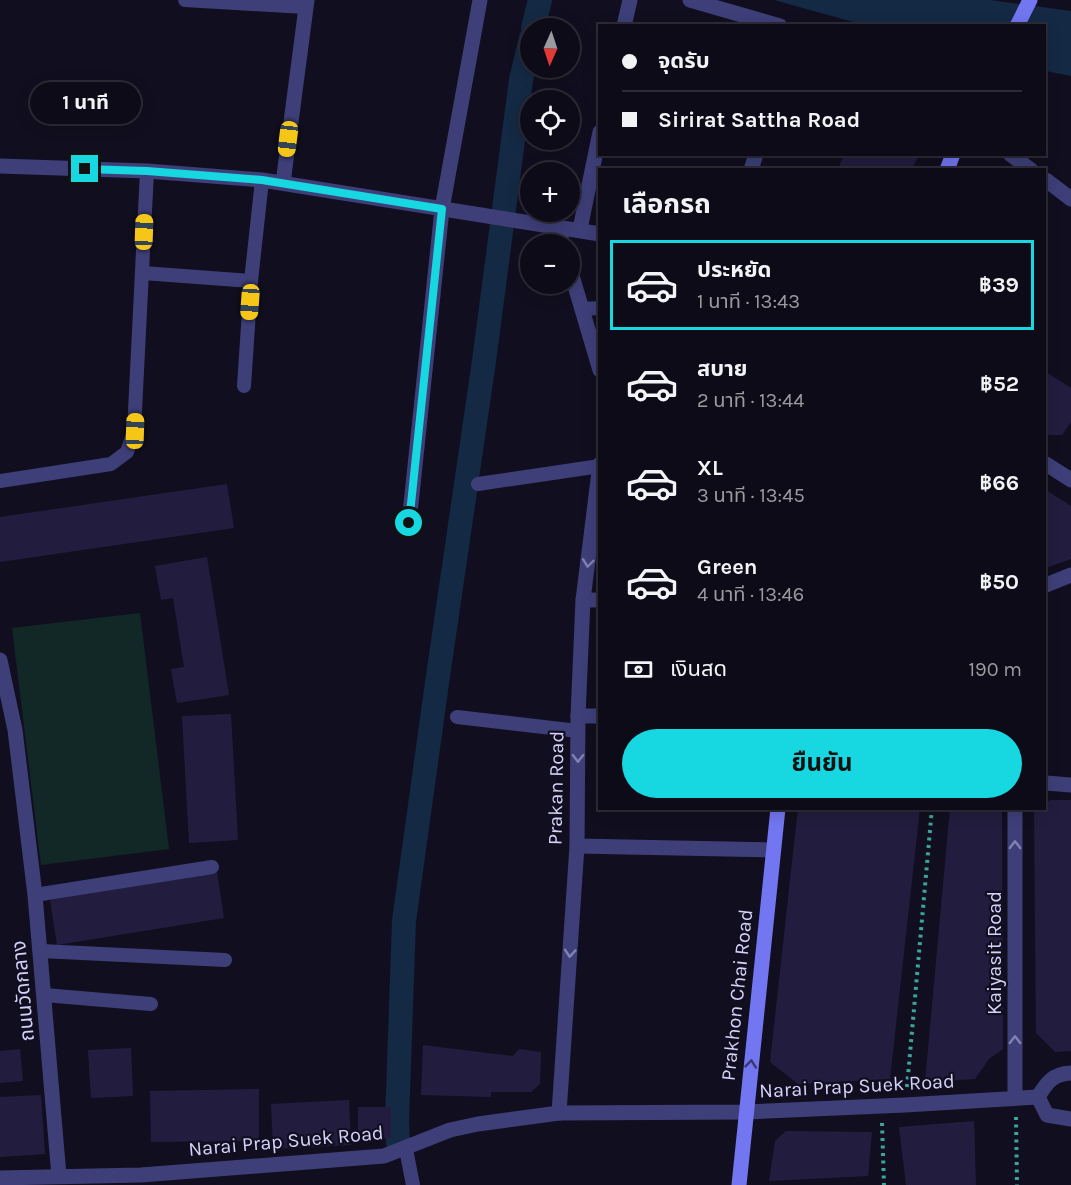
<!DOCTYPE html>
<html lang="th">
<meta charset="utf-8">
<style>
body{margin:0;font-family:Karla,"Noto Sans Thai",sans-serif;background:#1b1924;color:#f1f3f6;height:100vh;display:flex;flex-direction:column;font-size:22px;white-space:nowrap}
*{box-sizing:border-box;margin:0}
p{font-size:20px;color:#9a9ba1}
.icon{flex:none;width:33px;height:33px;fill:none;stroke:currentColor;stroke-width:2;stroke-linecap:round;stroke-linejoin:round}
.map{position:relative;flex:1;overflow:hidden}
.side{position:absolute;left:598px;top:168px;width:448px;height:642px;display:flex;flex-direction:column;background:#0d0b17;border-radius:0px;box-shadow:0 3px 15px #0003,0 0 0 2px #2d2b36}
.side>*{flex:none}
.banner{position:absolute;left:598px;top:24px;width:448px;height:132px;border-radius:0px;box-shadow:0 3px 15px #0003,0 0 0 2px #2d2b36;display:grid;align-content:center;height:132px;padding:0 24px;background:#0d0b17}
.needle{width:39px;rotate:183deg}
.tools{position:absolute;left:520px;top:18px;display:grid;gap:12px}
.tools a{display:grid;place-items:center;width:60px;height:60px;border-radius:50%;background:#0d0b17;box-shadow:0 3px 15px #0003,0 0 0 2px #2d2b36;font-size:30px}
.end{position:absolute;width:27px;height:27px;margin:-14px;border:8px solid #17d7e0;background:#111;box-shadow:0 0 0 3px #111}
.from{border-radius:50%}
.bubble{position:absolute;height:42px;border-radius:21px;background:#0d0b17;box-shadow:0 3px 15px #0003,0 0 0 2px #2d2b36;font-size:20px;font-weight:700;line-height:42px;text-align:center}
.car{position:absolute;width:18px;height:36px;margin:-18px -9px;border-radius:8px;box-shadow:0 0 4px 2px #0007;background:linear-gradient(#f5c518 24%,#345 0 40%,#f5c518 0 76%,#345 0 86%,#f5c518 0)}
.banner b{display:flex;align-items:center;gap:21px;height:57px;font-size:22px}
.banner b+b{border-top:2px solid #2d2b36}
.banner i{width:15px;height:15px;background:#f1f3f6}
ul{padding:0;list-style:none}
li{display:flex;align-items:center;gap:18px;height:90px;margin:0 12px 9px;padding:0 12px;border:3px solid transparent;border-radius:0px}
li div{flex:1}
li b{display:block;font-size:22px}
li em{font-style:normal;font-weight:700}
li.on{border-color:#17d7e0}
li>.icon{width:54px;height:54px;stroke-width:1.5}
h2{padding:0 24px;font-size:27px;line-height:72px}
.pay{display:flex;align-items:center;gap:15px;height:66px;padding:0 24px;font-size:22px}
.pay p{margin-inline-start:auto}
.action{display:flex;gap:12px;margin-top:auto;padding:12px 24px}
.action a{flex:1;height:69px;border-radius:36px;background:#17d7e0;color:#111;font-size:24px;font-weight:700;line-height:69px;text-align:center}
.map>svg:first-child{display:block}
</style>
<div class="map">
<svg width="1071" height="1185" viewBox="0 0 1071 1185">
<rect width="100%" height="100%" fill="#110f1f"/>
<!-- green -->
<path fill="#122826" d="M140,613L169,849L41,865L12,628Z"/>
<!-- water -->
<path fill="#142944" d="M774,0H990L1071,11V76L1046,71V26L864,25Z"/>
<g fill="none" stroke-linecap="round" stroke-linejoin="round">
<!-- canal -->
<g stroke="#142944" stroke-width="24">
<path d="M533,28L540,0"/>
<path d="M398,1142L397,1121L404,921L437,683L484,361L521,80L531,38"/>
</g>
</g>
<!-- building -->
<g fill="#221d3e">
<path d="M844,154H919L912,170H838Z"/>
<path d="M1046,372L1071,388V422L1062,435H1046Z"/>
<path d="M227,484L234,528L0,562V517Z"/>
<path d="M1046,490L1071,506V559L1046,568Z"/>
<path d="M207,557L229,695L177,703L171,669L184,667L173,598L161,600L155,566Z"/>
<path d="M231,714L238,840L189,843L182,716Z"/>
<path d="M1051,800H1071V1051L1055,1052L1036,1033L1034,808H1046V802Z"/>
<path d="M798,808H920L890,1079L798,1084L770,1062Z"/>
<path d="M950,808H999L1002,812L1003,1049L989,1059L975,1079L925,1082Z"/>
<path d="M217,872L224,918L57,945L50,900Z"/>
<path d="M423,1045L513,1056L519,1049L541,1052L540,1084L531,1092H491V1097L421,1095Z"/>
<path d="M131,1048L133,1096L91,1098L88,1050Z"/>
<path d="M20,1049L23,1081L0,1083V1051Z"/>
<path d="M259,1089V1141L151,1142L150,1091Z"/>
<path d="M41,1095L45,1154L0,1157V1097Z"/>
<path d="M349,1100L351,1145L273,1149L271,1104Z"/>
<rect x="358" y="1107" width="33" height="31"/>
<path d="M974,1121L976,1185H906L899,1127Z"/>
<path d="M786,1131L872,1132L868,1176L769,1181L775,1141Z"/>
</g>
<g fill="none" stroke-linecap="round" stroke-linejoin="round">
<!-- path -->
<g stroke="#3aa699" stroke-width="4" stroke-dasharray="3 4.5" stroke-linecap="butt">
<path d="M907,1087L932,808"/>
<path d="M1016,1117L1017,1185"/>
<path d="M882,1123L884,1185"/>
</g>
<!-- service -->
<g stroke="#3e3f79" stroke-width="14">
<path d="M185,0L305,7"/>
<path d="M143,273L251,281"/>
<path d="M582,309L600,308"/>
<path d="M244,386L251,281L262,180"/>
<path d="M0,481L111,464L127,452L134,431L147,171"/>
<path d="M478,484L600,466"/>
<path d="M457,717L578,731"/>
<path d="M35,895L212,867"/>
<path d="M41,951L225,960"/>
<path d="M44,995L151,1004"/>
<path d="M406,1149L413,1185"/>
</g>
<!-- minor -->
<g stroke="#3e3f79" stroke-width="15">
<path d="M690,0L780,26"/>
<path d="M624,26L630,0"/>
<path d="M1010,154L1031,170"/>
<path d="M751,170L756,154"/>
<path d="M1046,180L1071,199"/>
<path d="M283,183L307,0"/>
<path d="M557,226L563,244"/>
<path d="M580,229L600,132"/>
<path d="M570,269L600,370"/>
<path d="M409,523L442,209L480,0"/>
<path d="M1046,585L1071,575"/>
<path d="M583,600H600"/>
<path d="M0,660L15,730L35,895L59,1176"/>
<path d="M578,716H600"/>
<path d="M1015,808V1098"/>
<path d="M577,846L772,850"/>
<path d="M559,1113L577,846L578,716L583,600L600,464"/>
</g>
<!-- tertiary -->
<g stroke="#3e3f79" stroke-width="15">
<path d="M0,166L147,171L262,180L600,234"/>
<path d="M1046,464L1071,480"/>
<path d="M1046,783L1071,785"/>
<path d="M1071,1073C1053,1074 1047,1082 1038,1097L1047,1115L1071,1119"/>
<path d="M0,1178L141,1175L384,1156L450,1130L478,1124L559,1113L746,1112L905,1105L1038,1097"/>
</g>
<!-- secondary -->
<g stroke="#7276f0" stroke-width="15">
<path d="M1017,26L1030,0"/>
<path d="M947,170L953,154"/>
<path d="M739,1185L778,808"/>
</g>
</g>
<!-- one-way arrows -->
<defs><path id="oneway-chevron" d="M-2-3.5L2.5 0L-2 3.5" fill="none" stroke-width="1.6" stroke-linecap="round" stroke-linejoin="round" transform="scale(1.5)"/></defs>
<g stroke="#8281b3">
<use href="#oneway-chevron" transform="translate(588 563) rotate(97)"/>
<use href="#oneway-chevron" transform="translate(578 758) rotate(91)"/>
<use href="#oneway-chevron" transform="translate(1015 845) rotate(-90)"/>
<use href="#oneway-chevron" transform="translate(570 953) rotate(94)"/>
<use href="#oneway-chevron" transform="translate(1015 1040) rotate(-90)"/>
</g>
<use stroke="#383873" href="#oneway-chevron" transform="translate(751 1064) rotate(-84)"/>
<g fill="none" stroke-linecap="round" stroke-linejoin="round">
<!-- route -->
<path stroke="#17d7e0" stroke-width="8" d="M85,169L147,171L262,180L442,209L409,523"/>
</g>
<g text-anchor="middle" dominant-baseline="central" stroke-width="4.5" stroke-linejoin="round" paint-order="stroke">
<!-- street labels -->
<g font-size="20" fill="#d4d1fa" stroke="#110f1f">
<text transform="translate(556 788) rotate(-89)">Prakan Road</text>
<text transform="translate(994 953) rotate(-90)">Kaiyasit Road</text>
<text transform="translate(23 991) rotate(-95)">ถนนวัดกลาง</text>
<text transform="translate(737 995) rotate(-84)">Prakhon Chai Road</text>
<text transform="translate(857 1086) rotate(-3)">Narai Prap Suek Road</text>
<text transform="translate(286 1141) rotate(-5)">Narai Prap Suek Road</text>
</g>
</g>
</svg>
<div class="tools">
<a><svg class="needle" viewBox="-14 -14 28 28"><path d="M0-13l5 13h-10z" fill="#e53935"/><path d="M0 13l5-13h-10z" fill="#9a9ba1"/></svg></a>
<a><svg class="icon" aria-label="locate" viewBox="0 0 24 24"><circle cx="12" cy="12" r="6"/><path d="M12 2v4M12 18v4M2 12h4M18 12h4"/></svg></a>
<a>+</a>
<a>−</a>
</div>
<i class="end from" style="left:409px;top:523px"></i>
<i class="end" style="left:85px;top:169px"></i>
<div class="bubble" style="left:30px;top:82px;width:111px">1 นาที</div>
<i class="car" style="left:288px;top:139px;rotate:187deg"></i>
<i class="car" style="left:144px;top:232px;rotate:2deg"></i>
<i class="car" style="left:250px;top:302px;rotate:184deg"></i>
<i class="car" style="left:135px;top:431px;rotate:2deg"></i>
<div class="banner">
<b><i class="from"></i>จุดรับ</b>
<b><i></i>Sirirat Sattha Road</b>
</div>
<section class="side">
<h2>เลือกรถ</h2>
<ul>
<li class="on"><svg class="icon" aria-label="car" viewBox="0 0 24 24"><path d="M5 17H2v-5l4-1 3-4h7l3 4 3 1v5h-3M9 17h6M6 11h13"/><circle cx="7" cy="17" r="2"/><circle cx="17" cy="17" r="2"/></svg><div><b>ประหยัด</b><p>1 นาที · 13:43</p></div><em>฿39</em></li>
<li><svg class="icon" aria-label="car" viewBox="0 0 24 24"><path d="M5 17H2v-5l4-1 3-4h7l3 4 3 1v5h-3M9 17h6M6 11h13"/><circle cx="7" cy="17" r="2"/><circle cx="17" cy="17" r="2"/></svg><div><b>สบาย</b><p>2 นาที · 13:44</p></div><em>฿52</em></li>
<li><svg class="icon" aria-label="car" viewBox="0 0 24 24"><path d="M5 17H2v-5l4-1 3-4h7l3 4 3 1v5h-3M9 17h6M6 11h13"/><circle cx="7" cy="17" r="2"/><circle cx="17" cy="17" r="2"/></svg><div><b>XL</b><p>3 นาที · 13:45</p></div><em>฿66</em></li>
<li><svg class="icon" aria-label="car" viewBox="0 0 24 24"><path d="M5 17H2v-5l4-1 3-4h7l3 4 3 1v5h-3M9 17h6M6 11h13"/><circle cx="7" cy="17" r="2"/><circle cx="17" cy="17" r="2"/></svg><div><b>Green</b><p>4 นาที · 13:46</p></div><em>฿50</em></li>
</ul>
<div class="pay"><svg class="icon" aria-label="cash" viewBox="0 0 24 24"><path d="M3 7h18v10H3z"/><circle cx="12" cy="12" r="2"/></svg>เงินสด<p>190 m</p></div>
<div class="action"><a>ยืนยัน</a></div>
</section>
</div>
